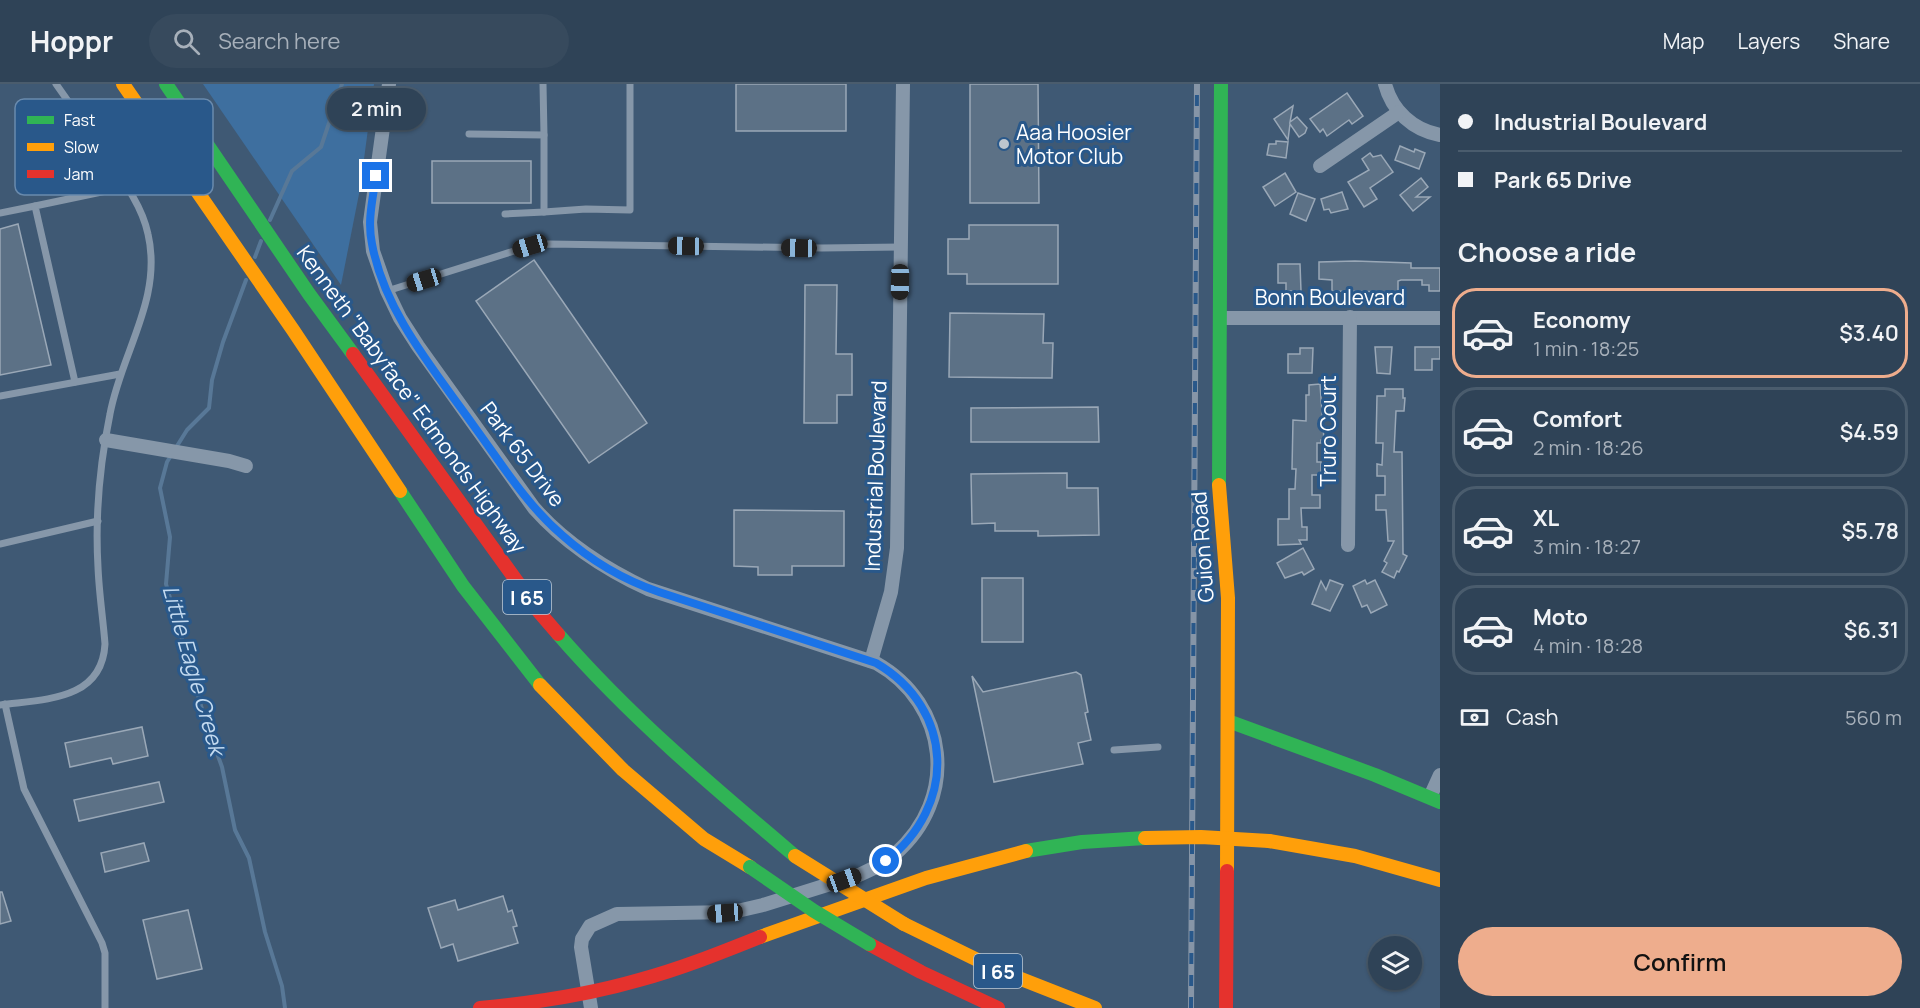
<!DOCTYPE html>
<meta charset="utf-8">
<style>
body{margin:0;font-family:Manrope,sans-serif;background:#374a5d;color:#f1f3f6;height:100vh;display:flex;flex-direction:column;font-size:22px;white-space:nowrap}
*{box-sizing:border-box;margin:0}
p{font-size:20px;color:#a7b0ba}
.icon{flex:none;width:33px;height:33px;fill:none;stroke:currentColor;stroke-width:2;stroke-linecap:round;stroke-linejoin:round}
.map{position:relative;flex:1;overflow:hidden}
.side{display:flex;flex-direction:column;background:#2f4357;width:480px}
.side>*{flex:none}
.guide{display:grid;align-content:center;height:132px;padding:0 18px;background:#2f4357}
.controls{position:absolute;left:1368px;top:852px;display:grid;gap:12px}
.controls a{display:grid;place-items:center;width:54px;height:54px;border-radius:50%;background:#2f4357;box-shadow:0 2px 4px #0004,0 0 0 2px #4a5c6d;font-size:30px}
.end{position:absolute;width:27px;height:27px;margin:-14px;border:8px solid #1a73e8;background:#fff;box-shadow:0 0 0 3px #fff}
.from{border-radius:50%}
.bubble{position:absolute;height:42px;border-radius:21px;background:#2f4357;box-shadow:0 2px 4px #0004,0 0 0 2px #4a5c6d;font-size:20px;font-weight:600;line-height:42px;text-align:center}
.car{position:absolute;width:18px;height:36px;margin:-18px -9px;border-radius:8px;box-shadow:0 0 4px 2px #0007;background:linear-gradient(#222 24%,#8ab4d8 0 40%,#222 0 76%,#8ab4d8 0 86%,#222 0)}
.guide b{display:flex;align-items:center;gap:21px;height:57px;font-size:22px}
.guide b+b{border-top:2px solid #4a5c6d}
.guide i{width:15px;height:15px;background:#f1f3f6}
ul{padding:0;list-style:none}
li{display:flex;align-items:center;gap:18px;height:90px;margin:0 12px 9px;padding:0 6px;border:3px solid #4a5c6d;border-radius:24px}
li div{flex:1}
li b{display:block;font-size:22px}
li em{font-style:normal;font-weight:600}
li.selected{border-color:#eead8d}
li>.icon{width:54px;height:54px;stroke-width:1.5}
h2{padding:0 18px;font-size:27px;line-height:72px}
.pay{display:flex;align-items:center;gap:15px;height:66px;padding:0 18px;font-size:22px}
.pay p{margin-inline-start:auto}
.button{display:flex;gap:12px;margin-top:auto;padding:12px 18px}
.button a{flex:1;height:69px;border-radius:36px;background:#eead8d;color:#111;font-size:24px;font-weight:600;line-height:69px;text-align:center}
header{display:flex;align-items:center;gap:36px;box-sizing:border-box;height:84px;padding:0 30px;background:#2f4357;border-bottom:2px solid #4a5c6d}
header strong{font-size:28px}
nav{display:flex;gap:33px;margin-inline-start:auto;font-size:21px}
.search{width:420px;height:54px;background:#374a5d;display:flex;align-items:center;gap:15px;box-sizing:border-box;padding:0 21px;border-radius:33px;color:#a7b0ba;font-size:22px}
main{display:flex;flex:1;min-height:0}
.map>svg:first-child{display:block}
</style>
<header>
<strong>Hoppr</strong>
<div class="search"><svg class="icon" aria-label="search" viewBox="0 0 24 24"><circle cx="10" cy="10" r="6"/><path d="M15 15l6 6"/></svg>Search here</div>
<nav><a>Map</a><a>Layers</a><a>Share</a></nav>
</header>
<main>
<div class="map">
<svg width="1440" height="924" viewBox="0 0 1440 924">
<rect width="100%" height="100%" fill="#3f5974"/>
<!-- green -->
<path fill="#3e6f9f" d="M203,0H374L360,105L341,201Z"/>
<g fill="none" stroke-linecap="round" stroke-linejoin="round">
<!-- stream -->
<g stroke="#587897" stroke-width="4">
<path d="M270,136L292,87L321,63L342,0"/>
<path d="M255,173L261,157"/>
<path d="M246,196L223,258L212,296L209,324L187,346L167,378L160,404L170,453L166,500L206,639L222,683L235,746L249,774L265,848L282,902L285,924"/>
</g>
</g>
<!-- building -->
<g fill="#5c7186" stroke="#9aa8b7" stroke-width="1.5">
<rect x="736" y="0" width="110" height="47"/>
<path d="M970,0H1038L1039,119H970Z"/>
<path d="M1347,9L1363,32L1352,40L1349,36L1327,52L1323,45L1320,48L1310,35Z"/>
<path d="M1293,22L1290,38L1297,33L1307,44L1305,49L1299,53L1290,40L1288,56L1274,35Z"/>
<path d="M1276,57L1288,58L1286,74L1267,71L1269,60H1276Z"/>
<path d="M1400,62L1414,68L1415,65L1425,69L1419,85L1395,76Z"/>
<path d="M1370,69L1373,73L1381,71L1393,88L1370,104L1377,115L1364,123L1348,98L1369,86L1362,75Z"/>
<rect x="432" y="77" width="99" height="42"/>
<path d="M1285,89L1296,108L1275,122L1263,103Z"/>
<path d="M1421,94L1428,103L1416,113H1430L1413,127L1400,111Z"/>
<path d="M1342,108L1348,125L1331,129L1329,125L1324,126L1321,115Z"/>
<path d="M1298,109L1315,115L1306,137L1290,130Z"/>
<path d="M18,140L51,281L0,291V145Z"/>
<path d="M969,141H1058V200H967V190H948V155H969Z"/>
<path d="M534,176L647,339L589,379L476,217Z"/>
<path d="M1355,177L1411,179V184H1440V207H1429V201H1422V196H1401L1398,197V208L1332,207V196L1319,195V178Z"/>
<path d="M1278,180H1300L1301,207H1286V199H1278Z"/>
<path d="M805,201H837L836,270H852V311H837V339H804Z"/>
<path d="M950,229L1044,230L1043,259H1053L1052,294L949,293Z"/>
<path d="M1375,263H1392L1390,290L1377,289Z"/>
<path d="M1415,263H1440V275H1432V286H1415Z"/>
<path d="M1300,264H1313L1312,289H1288V270H1300Z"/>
<path d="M1320,300L1324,356H1321V359H1317V378H1321V391H1312V411H1320V424H1301L1302,443H1307V456H1299L1301,460L1278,461V435H1289V405H1295L1296,385H1292L1293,336L1306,337V311H1309V301Z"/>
<path d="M1385,305H1403V314H1405L1404,327H1396L1394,368H1402L1403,470L1407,472L1399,488L1397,487L1394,494L1382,488L1387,479L1384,477L1394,457H1388L1386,426H1376V411H1385V392H1377V380L1382,381L1383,359H1376L1377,312H1385Z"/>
<path d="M1098,323L1099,358H971V324Z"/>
<path d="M1067,389V404H1098L1099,451L1038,452V447H995V439L972,440L971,390Z"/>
<path d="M734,426L844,427V482H792V491H758V483L734,482Z"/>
<path d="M1303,464L1314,485L1304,491L1302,488L1285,494L1277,479Z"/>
<rect x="982" y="494" width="41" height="64"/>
<path d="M1330,496L1343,501L1330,527L1312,520L1321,497L1326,506Z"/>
<path d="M1365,496L1367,500L1375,496L1387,521L1371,529L1367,521L1362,523L1353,502Z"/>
<path d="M1076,588L1081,591L1088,628L1085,629L1091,656L1078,659L1083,680L994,698L972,592L983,608Z"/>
<path d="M142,643L148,672L113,680L111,674L70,683L65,659Z"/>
<path d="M159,698L164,718L79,737L74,716Z"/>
<path d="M144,759L149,777L105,788L101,769Z"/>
<path d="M0,808H2L11,837L0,840Z"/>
<path d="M503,812L508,828L512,826L517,842L513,843L518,859L458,877L453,860L441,864L428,824L455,816L458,826Z"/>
<path d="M188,826L202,885L157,895L143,836Z"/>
</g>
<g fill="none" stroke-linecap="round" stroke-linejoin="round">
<!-- lane -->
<g stroke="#8697a9" stroke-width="7">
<path d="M543,0L544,51"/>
<path d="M469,50L544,51V128L505,130"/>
<path d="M544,128L586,125L630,126V0"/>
<path d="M0,129L35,122"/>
<path d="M387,207L530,162L549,160L822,164L901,163"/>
<path d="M75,298L35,122L111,106L122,96"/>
<path d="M0,312L120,290"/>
<path d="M0,460L98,437"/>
<path d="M5,620L24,705L102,859L105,869V924"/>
<path d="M0,621C44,615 102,617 105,560C103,534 99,509 98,483C95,432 100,379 110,330C121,269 163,215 148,150C142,121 122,95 105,71C89,47 73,24 56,0"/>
<path d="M1114,666L1158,663"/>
</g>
<!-- street -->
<g stroke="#8697a9" stroke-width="14">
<path d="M389,0L370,138L373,167L387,207L400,234L418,262L534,424C566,460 605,485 648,505L876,579C949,620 959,715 895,770C884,780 872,785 859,791L763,821L733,828L617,830L590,842L582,855L581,863L591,924"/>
<path d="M1385,0C1392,27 1413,46 1440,51"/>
<path d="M1320,82L1399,28"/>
<path d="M1220,234H1440"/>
<path d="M106,356L229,377L246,382"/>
<path d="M1348,461L1350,233"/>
<path d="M871,577L891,508L897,464L903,0"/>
<path d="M1430,713L1440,691"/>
</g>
<!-- fast -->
<g stroke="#30b455" stroke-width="14">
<path d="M166,0L309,210L353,270"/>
<path d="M1219,401L1221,0"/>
<path d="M400,407L463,502L540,601"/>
<path d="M558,550C629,632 712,702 795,772"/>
<path d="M1228,637L1375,691L1440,718"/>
<path d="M1026,767L1082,758L1145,754"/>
</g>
<!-- slow -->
<g stroke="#ff9f0a" stroke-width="14">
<path d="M123,0L293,246L400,407"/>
<path d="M1219,401L1228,514L1227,787"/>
<path d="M540,601L623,686L704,755L750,783"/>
<path d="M1269,757L1355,772L1440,796"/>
<path d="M904,840L998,886L1095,924"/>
<path d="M760,853L926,794L1026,767"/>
</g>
<!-- jam -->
<g stroke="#e5322d" stroke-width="14">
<path d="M353,270L539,528L558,550"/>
<path d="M869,860L921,888L998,924"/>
<path d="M480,924C533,919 587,911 639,896C680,885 720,869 760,853"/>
<path d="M1226,924L1227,787"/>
</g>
<!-- rail casing -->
<g stroke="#8695a7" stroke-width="6">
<path id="rail" d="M1191,924L1197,0"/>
</g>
<!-- rail -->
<use href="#rail" stroke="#29588a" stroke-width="4" stroke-dasharray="11" stroke-linecap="butt"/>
<!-- fast-bridge -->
<path stroke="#30b455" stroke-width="14" d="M750,783L814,827L869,860"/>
<!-- slow-bridge -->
<g stroke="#ff9f0a" stroke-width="14">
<path d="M1145,754L1201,753L1269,757"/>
<path d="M795,772L904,840"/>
</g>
</g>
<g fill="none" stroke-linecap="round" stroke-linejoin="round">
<!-- route -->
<path stroke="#1a73e8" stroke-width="8" d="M376,92C373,114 367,137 372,160C385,230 436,288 476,345C503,382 527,421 562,451C590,476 624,496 659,508L876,579C955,625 957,722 886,777"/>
</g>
<!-- markers -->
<circle fill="#bcc5ce" stroke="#29588a" stroke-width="2" cx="1004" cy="60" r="6"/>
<g text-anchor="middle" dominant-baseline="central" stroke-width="6" stroke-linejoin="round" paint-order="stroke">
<!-- shield labels -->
<g fill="#29588a" stroke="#bfcddc" stroke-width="1.5">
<rect x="503" y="496" width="48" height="34" rx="4.5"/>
<rect x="974" y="870" width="48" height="34" rx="4.5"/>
</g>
<g font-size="20" font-weight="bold" fill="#fff">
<text x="527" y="513">I 65</text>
<text x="998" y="887">I 65</text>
</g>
<!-- poi labels -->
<g font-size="21" fill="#fff" stroke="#29588a" text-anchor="start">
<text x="1016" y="48">Aaa Hoosier<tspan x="1016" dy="24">Motor Club</tspan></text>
</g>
<!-- street labels -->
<g font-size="21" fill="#fff" stroke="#29588a">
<text x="1330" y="213">Bonn Boulevard</text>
<text transform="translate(412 315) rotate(54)">Kenneth "Babyface" Edmonds Highway</text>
<text transform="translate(1328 347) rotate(-90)">Truro Court</text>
<text transform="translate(523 370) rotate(53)">Park 65 Drive</text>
<text transform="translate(875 392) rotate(-88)">Industrial Boulevard</text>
<text transform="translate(1202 463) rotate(-94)">Guion Road</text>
</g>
<!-- water labels -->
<g font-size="22" font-style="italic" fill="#c3daf0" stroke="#29588a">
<text transform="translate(194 586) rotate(74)">Little Eagle Creek</text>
</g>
</g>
<!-- legend -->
<rect x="15" y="15" width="198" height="96" rx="9" fill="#29588a" stroke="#698aad" stroke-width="1.5"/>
<rect x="27" y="32" width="27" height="8" fill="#30b455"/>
<rect x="27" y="59" width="27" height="8" fill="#ff9f0a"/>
<rect x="27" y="86" width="27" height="8" fill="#e5322d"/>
<g font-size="16" fill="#fff">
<text x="64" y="42">Fast</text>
<text x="64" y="69">Slow</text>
<text x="64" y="96">Jam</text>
</g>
</svg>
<div class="controls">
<a><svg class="icon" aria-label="layers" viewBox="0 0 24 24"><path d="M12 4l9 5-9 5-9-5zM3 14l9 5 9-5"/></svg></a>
</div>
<i class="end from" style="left:886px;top:777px"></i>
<i class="end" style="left:376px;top:92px"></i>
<div class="bubble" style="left:327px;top:4px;width:99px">2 min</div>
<i class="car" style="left:530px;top:162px;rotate:253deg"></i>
<i class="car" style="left:686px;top:162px;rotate:271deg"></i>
<i class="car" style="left:799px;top:164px;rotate:271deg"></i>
<i class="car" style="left:424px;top:196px;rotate:253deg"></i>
<i class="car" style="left:900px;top:198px;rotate:181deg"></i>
<i class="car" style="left:844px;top:796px;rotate:70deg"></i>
<i class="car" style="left:725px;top:829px;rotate:266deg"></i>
</div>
<section class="side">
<div class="guide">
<b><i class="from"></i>Industrial Boulevard</b>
<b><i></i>Park 65 Drive</b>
</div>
<h2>Choose a ride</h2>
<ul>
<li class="selected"><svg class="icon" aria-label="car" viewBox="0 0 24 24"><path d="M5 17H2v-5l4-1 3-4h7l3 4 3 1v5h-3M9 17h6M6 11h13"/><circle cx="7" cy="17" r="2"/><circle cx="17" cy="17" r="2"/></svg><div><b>Economy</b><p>1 min · 18:25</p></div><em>$3.40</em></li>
<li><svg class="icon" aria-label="car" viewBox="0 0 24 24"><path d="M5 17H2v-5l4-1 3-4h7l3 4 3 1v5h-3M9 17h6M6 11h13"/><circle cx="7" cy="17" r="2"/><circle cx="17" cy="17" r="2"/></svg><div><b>Comfort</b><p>2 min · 18:26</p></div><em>$4.59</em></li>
<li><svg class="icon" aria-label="car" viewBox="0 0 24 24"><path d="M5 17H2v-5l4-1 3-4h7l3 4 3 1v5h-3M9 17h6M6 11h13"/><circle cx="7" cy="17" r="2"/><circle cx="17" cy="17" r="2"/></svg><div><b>XL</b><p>3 min · 18:27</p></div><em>$5.78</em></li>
<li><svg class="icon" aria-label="car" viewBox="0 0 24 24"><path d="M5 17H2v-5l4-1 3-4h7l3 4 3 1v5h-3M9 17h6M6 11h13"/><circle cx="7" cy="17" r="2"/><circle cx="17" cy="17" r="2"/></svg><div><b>Moto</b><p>4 min · 18:28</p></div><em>$6.31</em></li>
</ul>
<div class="pay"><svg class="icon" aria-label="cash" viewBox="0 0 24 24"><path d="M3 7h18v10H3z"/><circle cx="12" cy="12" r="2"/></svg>Cash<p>560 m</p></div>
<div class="button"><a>Confirm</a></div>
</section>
</main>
